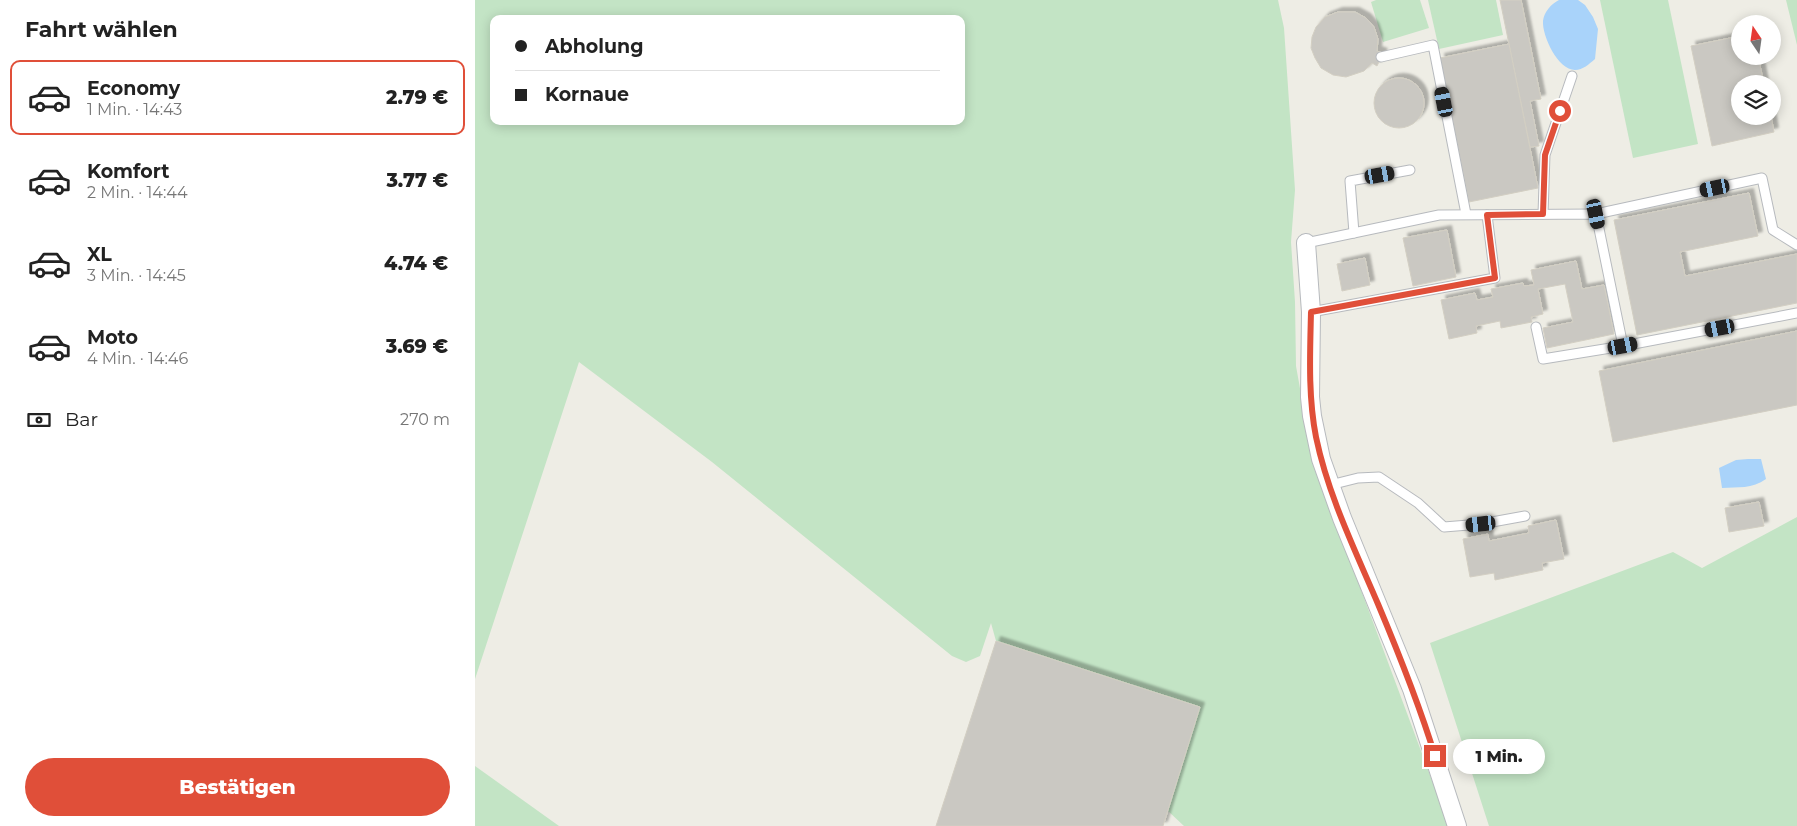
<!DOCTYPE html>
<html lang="de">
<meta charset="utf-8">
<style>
body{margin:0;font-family:Montserrat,sans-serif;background:#f2f2f2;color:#222;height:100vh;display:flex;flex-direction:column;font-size:19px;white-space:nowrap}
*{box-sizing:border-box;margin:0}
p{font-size:16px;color:#767676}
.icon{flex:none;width:28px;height:28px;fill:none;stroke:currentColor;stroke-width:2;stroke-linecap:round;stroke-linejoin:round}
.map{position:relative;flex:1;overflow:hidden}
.drawer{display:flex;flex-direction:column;background:#fff;width:475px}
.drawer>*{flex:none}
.top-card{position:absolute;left:15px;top:15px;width:475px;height:110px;border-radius:10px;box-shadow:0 2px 12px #0003;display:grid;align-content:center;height:110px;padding:0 25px;background:#fff}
.needle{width:32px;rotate:347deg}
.buttons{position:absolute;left:1256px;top:15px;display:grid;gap:10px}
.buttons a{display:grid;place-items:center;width:50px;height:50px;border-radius:50%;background:#fff;box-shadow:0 2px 12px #0003;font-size:25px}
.end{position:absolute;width:22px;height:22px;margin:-11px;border:6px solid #e04f39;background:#fff;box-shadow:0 0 0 2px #fff}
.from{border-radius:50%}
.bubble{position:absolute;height:35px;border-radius:18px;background:#fff;box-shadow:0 2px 12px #0003;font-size:16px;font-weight:800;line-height:35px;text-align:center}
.car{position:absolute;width:15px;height:30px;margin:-15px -8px;border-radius:6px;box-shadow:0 0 4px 1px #0007;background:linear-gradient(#222 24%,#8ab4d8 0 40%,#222 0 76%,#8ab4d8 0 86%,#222 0)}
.top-card b{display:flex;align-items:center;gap:18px;height:48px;font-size:19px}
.top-card b+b{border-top:1px solid #e0e0e0}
.top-card i{width:12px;height:12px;background:#222}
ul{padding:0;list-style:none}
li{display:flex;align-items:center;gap:15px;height:75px;margin:0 10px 8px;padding:0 15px;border:2px solid transparent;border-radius:10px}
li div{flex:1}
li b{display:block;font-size:19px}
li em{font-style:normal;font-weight:800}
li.current{border-color:#e04f39}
li>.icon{width:45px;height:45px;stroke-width:1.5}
h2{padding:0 25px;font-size:22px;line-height:60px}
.pay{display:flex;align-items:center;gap:12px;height:55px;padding:0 25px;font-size:19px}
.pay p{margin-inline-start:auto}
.action{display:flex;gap:10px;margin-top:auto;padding:10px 25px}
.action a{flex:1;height:58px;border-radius:30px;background:#e04f39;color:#fff;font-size:20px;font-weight:800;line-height:58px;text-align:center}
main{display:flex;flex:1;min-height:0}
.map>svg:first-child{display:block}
</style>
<main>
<section class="drawer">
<h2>Fahrt wählen</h2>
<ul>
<li class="current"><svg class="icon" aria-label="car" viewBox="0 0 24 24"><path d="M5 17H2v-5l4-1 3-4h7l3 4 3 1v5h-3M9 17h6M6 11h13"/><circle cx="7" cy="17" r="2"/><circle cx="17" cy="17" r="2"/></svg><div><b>Economy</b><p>1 Min. · 14:43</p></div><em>2.79 €</em></li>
<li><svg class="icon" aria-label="car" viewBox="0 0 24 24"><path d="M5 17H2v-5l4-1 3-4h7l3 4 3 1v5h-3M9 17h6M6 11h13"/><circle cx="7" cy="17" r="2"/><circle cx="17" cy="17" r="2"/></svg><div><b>Komfort</b><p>2 Min. · 14:44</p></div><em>3.77 €</em></li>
<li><svg class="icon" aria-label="car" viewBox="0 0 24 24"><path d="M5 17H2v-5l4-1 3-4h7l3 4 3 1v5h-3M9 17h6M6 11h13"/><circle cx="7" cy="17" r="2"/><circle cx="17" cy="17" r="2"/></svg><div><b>XL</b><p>3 Min. · 14:45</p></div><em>4.74 €</em></li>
<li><svg class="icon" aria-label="car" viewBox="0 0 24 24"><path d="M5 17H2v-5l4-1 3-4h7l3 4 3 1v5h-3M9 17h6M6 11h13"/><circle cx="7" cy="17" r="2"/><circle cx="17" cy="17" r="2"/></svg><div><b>Moto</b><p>4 Min. · 14:46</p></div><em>3.69 €</em></li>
</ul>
<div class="pay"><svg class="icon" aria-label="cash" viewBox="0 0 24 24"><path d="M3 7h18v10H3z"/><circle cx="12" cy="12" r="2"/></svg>Bar<p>270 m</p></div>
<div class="action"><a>Bestätigen</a></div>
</section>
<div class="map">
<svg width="1322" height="826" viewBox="0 0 1322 826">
<defs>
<filter id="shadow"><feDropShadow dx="4.5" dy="-4.5" stdDeviation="1" flood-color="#0004"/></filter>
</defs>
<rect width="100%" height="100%" fill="#eeede5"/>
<!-- green -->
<g fill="#c3e4c5" fill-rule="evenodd">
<path d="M0,0H803L809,28L820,190L816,242L820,302L821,366L838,461L974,826H709L693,811L725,707L521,641L516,623L505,656L491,662L477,656L237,462L104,362L0,679ZM19,19H486V121H19Z"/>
<path d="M901,0H945L954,28L908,42L896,2Z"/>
<path d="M953,0H1021L1028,35L964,49Z"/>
<path d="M1125,0H1193L1223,144L1158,158Z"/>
<path d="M1311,0H1322V45Z"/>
<path d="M1322,517V826H1014L955,643L1198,552L1227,568Z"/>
<path d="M0,766L84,826H0Z"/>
</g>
<!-- water -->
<g fill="#a9d3fa">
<path d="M1084,0H1103L1110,5L1118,17L1123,29L1120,59C1114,64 1108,70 1100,70C1083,70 1067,36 1068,21C1069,12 1076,4 1084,0Z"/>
<path d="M1273,459H1286L1291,479C1277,489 1263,487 1247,488L1244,468L1261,460Z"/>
</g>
<!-- building -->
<g fill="#cac8c2" stroke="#d3cfc3" filter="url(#shadow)">
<path d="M1025,0H1046L1066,99L1055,101L1064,146L1055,147Z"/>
<path d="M863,12H880L891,18L899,27L903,39L902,51L908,53L902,66L897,63L889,71L871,77L858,75L846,68L840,58L836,48L837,37L841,27L850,17Z"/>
<path d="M1265,36V56H1283L1289,84H1265V116H1296L1299,132L1237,146L1216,46Z"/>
<path d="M1034,44L1063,188L994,202L965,58Z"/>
<circle cx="924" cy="103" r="25"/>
<path d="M1274,193L1283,236L1205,252L1210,276L1322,254V303L1162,335L1139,220Z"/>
<path d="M972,230L981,277L938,286L928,238Z"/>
<path d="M890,258L895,285L867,291L862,264Z"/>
<path d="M1101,261L1107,289L1129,285L1139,334L1072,348L1068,328L1098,322L1090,284L1063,289L1068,314L1056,317L1057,322L1026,328L1025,321L1001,326L1002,333L974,339L966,300L1000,293L1002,300L1018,297L1016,289L1048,283L1049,286L1059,285L1056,270Z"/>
<path d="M1322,331V405L1138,442L1124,371Z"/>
<path d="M1284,502L1289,526L1254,532L1250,508Z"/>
<path d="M1081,520L1089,559L1067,563L1068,570L1020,580L1019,573L995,577L988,539L1013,534L1014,541L1054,533L1053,526Z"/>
<path d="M521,641L725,707L688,826H461Z"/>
</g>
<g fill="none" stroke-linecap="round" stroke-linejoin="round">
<!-- lane casing -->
<g stroke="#b7babe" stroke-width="11">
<g id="lane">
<path d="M906,57L958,45L991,214"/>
<path d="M1068,214L1070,155L1097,76"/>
<path d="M1121,214L1287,178L1298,230L1322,245"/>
<path d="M879,233L875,181L935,170"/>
<path d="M831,243L964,215L1121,214L1148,346L1068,359L1061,327"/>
<path d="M836,312L1020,278L1012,215"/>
<path d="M1148,346L1322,313"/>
<path d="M855,485L883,478L904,477L943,503L969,527L1006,524L1050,516"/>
</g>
</g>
<!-- street casing -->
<g stroke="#b7babe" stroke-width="20">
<path id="street" d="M831,243L836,312L835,397L837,416L846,459L867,518L937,689L982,826"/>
</g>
<!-- lane -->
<use href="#lane" stroke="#fff" stroke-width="9"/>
<!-- street -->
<use href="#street" stroke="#fff" stroke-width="18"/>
</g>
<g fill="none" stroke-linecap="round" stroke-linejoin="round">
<!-- route -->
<path stroke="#e04f39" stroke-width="6" d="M960,756C944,704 924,654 903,604C880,550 853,495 841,437C833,396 835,354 836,312L1020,278L1012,215L1068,214L1070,155L1085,111"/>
</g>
</svg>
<div class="buttons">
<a><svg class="needle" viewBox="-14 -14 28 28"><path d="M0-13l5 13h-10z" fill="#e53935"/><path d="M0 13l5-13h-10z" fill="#767676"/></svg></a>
<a><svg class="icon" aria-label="layers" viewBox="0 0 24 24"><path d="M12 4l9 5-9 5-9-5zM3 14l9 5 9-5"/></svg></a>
</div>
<i class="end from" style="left:1085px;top:111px"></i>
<i class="end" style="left:960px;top:756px"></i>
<div class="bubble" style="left:978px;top:739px;width:92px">1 Min.</div>
<i class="car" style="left:969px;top:102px;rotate:349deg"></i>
<i class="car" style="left:905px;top:175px;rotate:80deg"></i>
<i class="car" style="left:1240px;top:188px;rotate:258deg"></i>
<i class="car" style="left:1121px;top:214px;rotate:168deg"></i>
<i class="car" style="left:1245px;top:328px;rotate:259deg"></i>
<i class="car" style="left:1148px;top:346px;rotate:79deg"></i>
<i class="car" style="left:1006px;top:524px;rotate:264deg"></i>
<div class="top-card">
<b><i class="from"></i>Abholung</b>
<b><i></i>Kornaue</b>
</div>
</div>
</main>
